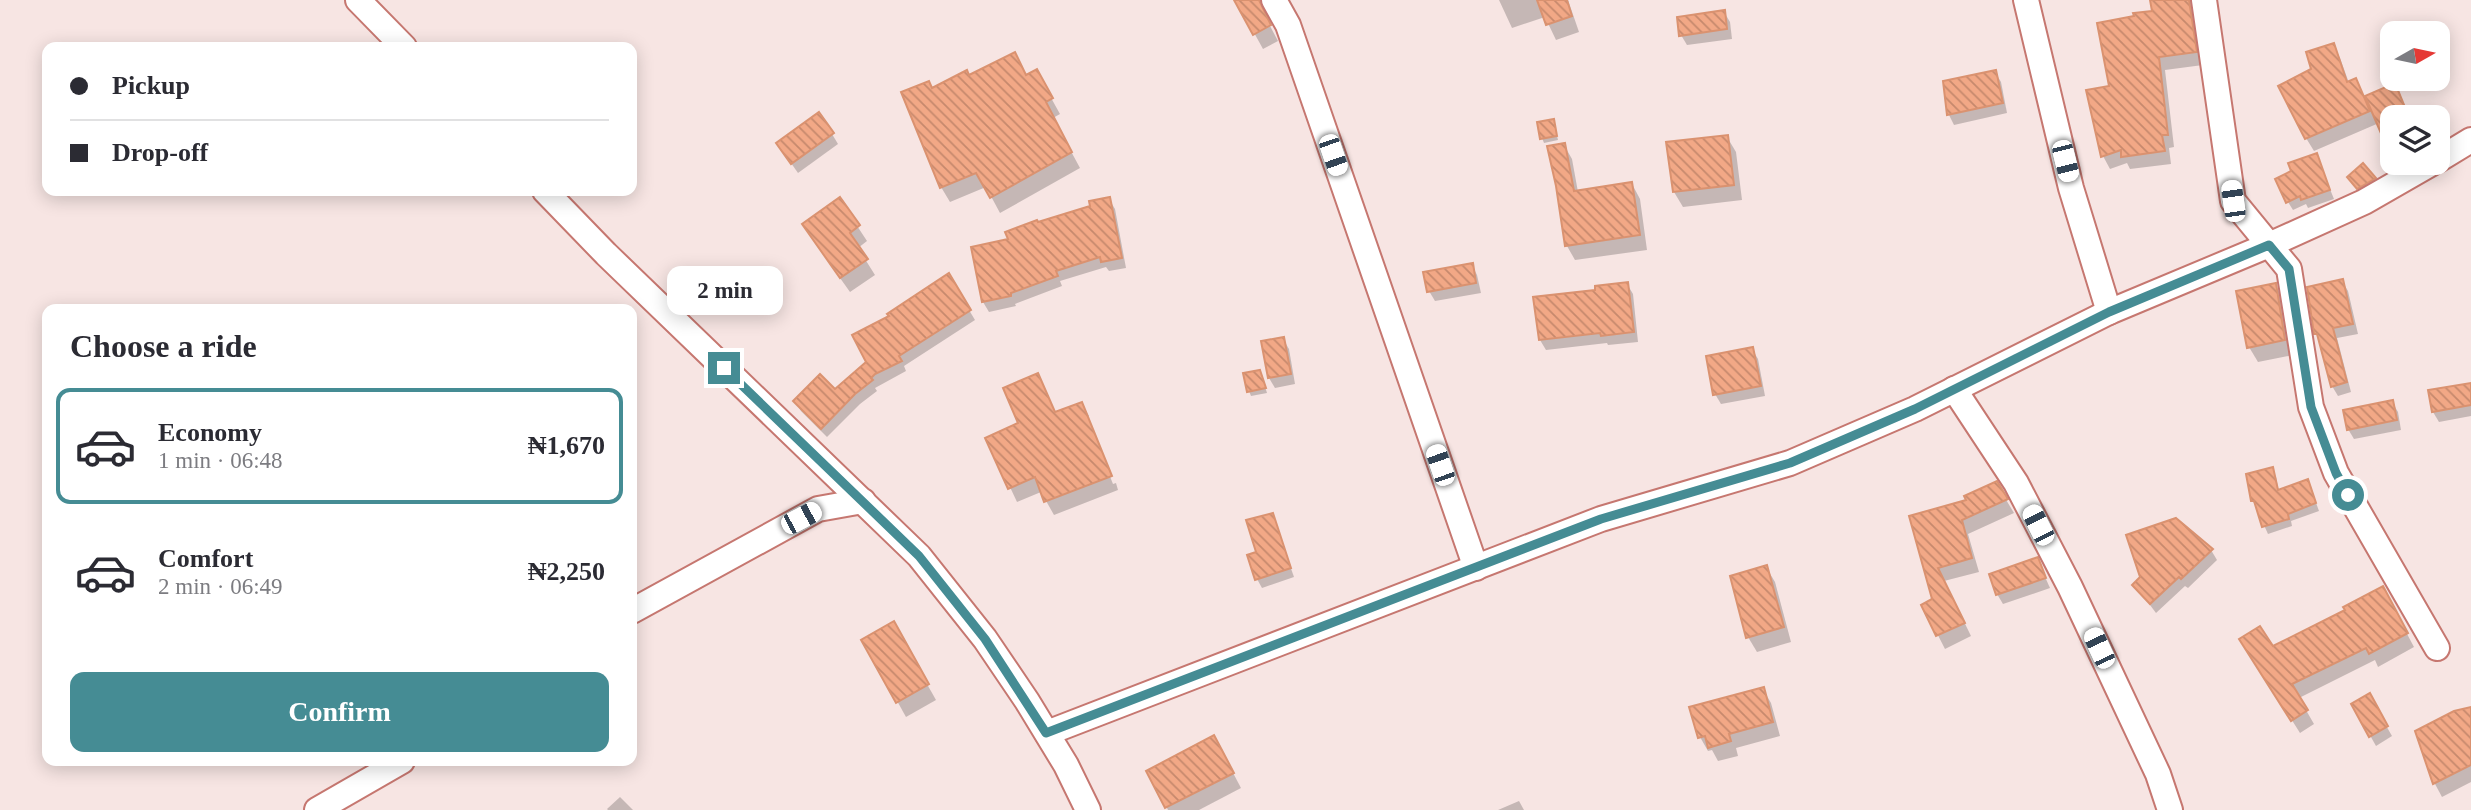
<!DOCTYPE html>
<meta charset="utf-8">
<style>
body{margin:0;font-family:"Times New Roman",serif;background:#f7f7f7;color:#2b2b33;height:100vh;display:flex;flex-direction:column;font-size:26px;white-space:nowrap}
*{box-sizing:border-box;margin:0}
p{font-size:23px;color:#7c7c81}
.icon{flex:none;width:38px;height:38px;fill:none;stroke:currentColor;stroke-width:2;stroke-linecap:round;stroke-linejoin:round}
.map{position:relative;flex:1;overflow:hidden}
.sheet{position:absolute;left:42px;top:304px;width:595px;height:462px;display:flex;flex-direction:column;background:#fff;border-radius:14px;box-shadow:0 4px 18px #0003}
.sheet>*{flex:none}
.banner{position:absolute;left:42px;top:42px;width:595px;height:154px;border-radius:14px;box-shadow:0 4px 18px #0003;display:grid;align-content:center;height:154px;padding:0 28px;background:#fff}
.needle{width:46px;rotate:81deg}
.buttons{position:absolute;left:2380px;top:21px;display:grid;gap:14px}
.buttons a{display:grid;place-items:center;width:70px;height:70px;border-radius:14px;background:#fff;box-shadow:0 4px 18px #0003;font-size:35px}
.end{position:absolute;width:32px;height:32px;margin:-16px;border:9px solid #458c94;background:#fff;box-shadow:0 0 0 4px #fff}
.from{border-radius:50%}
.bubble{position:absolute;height:49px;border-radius:14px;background:#fff;box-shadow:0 4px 18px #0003;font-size:23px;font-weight:600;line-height:49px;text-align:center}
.car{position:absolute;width:21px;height:42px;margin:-21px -10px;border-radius:9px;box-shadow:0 0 5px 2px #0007;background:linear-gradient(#fff 24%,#345 0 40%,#fff 0 76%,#345 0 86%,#fff 0)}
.banner b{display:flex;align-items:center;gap:24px;height:66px;font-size:26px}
.banner b+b{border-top:2px solid #e1e1e2}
.banner i{width:18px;height:18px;background:#2b2b33}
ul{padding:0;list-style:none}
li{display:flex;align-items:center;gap:21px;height:116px;margin:0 14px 10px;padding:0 14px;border:4px solid transparent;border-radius:14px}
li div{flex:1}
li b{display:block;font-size:26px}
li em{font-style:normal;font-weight:600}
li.on{border-color:#458c94}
li>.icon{width:63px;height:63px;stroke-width:1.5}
h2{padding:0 28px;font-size:32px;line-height:84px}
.button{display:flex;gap:14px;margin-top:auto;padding:14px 28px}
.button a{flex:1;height:80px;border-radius:14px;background:#458c94;color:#fff;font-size:28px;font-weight:600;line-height:80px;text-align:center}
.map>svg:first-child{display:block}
</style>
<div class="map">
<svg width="2471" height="810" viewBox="0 0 2471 810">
<defs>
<pattern id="building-back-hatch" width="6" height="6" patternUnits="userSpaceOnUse" patternTransform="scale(1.75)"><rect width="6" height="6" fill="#f2a886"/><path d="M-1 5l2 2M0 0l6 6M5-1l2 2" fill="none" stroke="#c6896d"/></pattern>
</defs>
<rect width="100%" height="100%" fill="#f7e5e3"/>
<!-- shadow -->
<g fill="#0003">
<path d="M1236,0H1262L1268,12L1269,24L1278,41L1263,49Z"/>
<path d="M1499,0H1568L1579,32L1556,40L1545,17L1512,28Z"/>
<path d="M2152,0H2199L2203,65L2165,70L2174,147L2169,148L2171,164L2130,169L2127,163L2110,169L2103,156L2111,87L2154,12Z"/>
<path d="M1724,12L1730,22L1732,39L1687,45L1681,35Z"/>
<path d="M2333,45L2340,58L2349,83L2365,98L2394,86L2410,117H2392V144L2390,145L2379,123L2314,151L2306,138L2314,70Z"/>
<path d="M1995,72L2001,82L2007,113L1954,125L1949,115L1944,83Z"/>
<path d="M1027,77L1045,87L1060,114L1053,118L1080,168L1000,213L986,187L950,202L941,187L932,90L969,78Z"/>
<path d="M1553,120L1558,140L1544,143L1542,138Z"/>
<path d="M832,134L838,144L798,173L784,153Z"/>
<path d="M1727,137L1736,152L1742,200L1683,207L1674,192L1668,144Z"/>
<path d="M1564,145L1572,159L1578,192L1632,184L1640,199L1647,250L1575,260L1567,246Z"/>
<path d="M2316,155L2334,199L2308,208L2306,204L2293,210L2288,202Z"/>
<path d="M2363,166L2377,183L2361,192L2352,182Z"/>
<path d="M1109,199L1115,209L1126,268L1109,271L1106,267L1060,281L1062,286L1015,304L1016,306L989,312L983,302L1011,241L1037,224L1092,207Z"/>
<path d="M840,200L867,241L858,248L875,275L850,292L813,240Z"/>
<path d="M1472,265L1477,275L1481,293L1435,301L1429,291Z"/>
<path d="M948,275L975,320L904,366L906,371L875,388L877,391L860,404L827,437L801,411L795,401L835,391L868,363L891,317Z"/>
<path d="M2342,281L2348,291L2358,334L2337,338L2351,392L2338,396L2332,386L2321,341L2316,334Z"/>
<path d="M1627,284L1633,294L1638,342L1608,345L1607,343L1546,350L1540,340L1597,291Z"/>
<path d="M2275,285L2284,300L2293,355L2258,362L2249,347Z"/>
<path d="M1283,339L1289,349L1295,384L1275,388L1269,378Z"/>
<path d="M1752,349L1758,359L1765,396L1721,404L1715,394Z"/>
<path d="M1037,375L1056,414L1082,404L1089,416H1086L1113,484L1116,483L1118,490L1054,515L1041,492L1017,502L987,438L1021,424Z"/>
<path d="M1262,377L1267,393L1251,396L1249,391Z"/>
<path d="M2471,384V416L2439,422L2433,412Z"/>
<path d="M2392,402L2398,412L2401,430L2354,439L2348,429Z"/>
<path d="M2272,469L2276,477L2279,492L2311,489L2319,511L2291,521L2292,526L2268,534L2253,501Z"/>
<path d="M1996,483L2014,513L1968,534L1979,572L1944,581L1971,636L1945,649L1923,606L1934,600L1911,517L1968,501Z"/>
<path d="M1272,515L1294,577L1262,588L1257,579L1258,554Z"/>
<path d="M2211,550L2217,560L2188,588L2185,586L2156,613L2135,585Z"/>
<path d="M2037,559L2050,588L2003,604L1997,594Z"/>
<path d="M1766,567L1775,582L1791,642L1757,652L1748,637Z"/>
<path d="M2390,602L2414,647L2378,667L2375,660L2299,698L2314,724L2300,733L2249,652L2272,648Z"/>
<path d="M893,624L936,700L906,717L863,640Z"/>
<path d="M1763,689L1771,703L1780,736L1736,748L1738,756L1718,761L1712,750L1708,751L1700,737Z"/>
<path d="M2369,696L2392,736L2376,746L2353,705Z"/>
<path d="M2471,709V782L2442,797L2435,784L2418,732Z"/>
<path d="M1222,752L1241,788L1199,810H1168L1148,772Z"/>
<path d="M620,797L633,810H608L607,809Z"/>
<path d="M1519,801L1524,810H1498Z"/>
</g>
<!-- building -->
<g fill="url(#building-back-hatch)" stroke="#da9270" stroke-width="2">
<path d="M1234,0H1259L1271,25L1253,35Z"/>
<path d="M1537,0H1567L1572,16L1546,25Z"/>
<path d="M2150,0H2189L2197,52L2159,57L2168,135H2162L2165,151L2121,157V150L2101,157L2086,90L2109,86L2097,23L2134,16L2133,13L2152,11Z"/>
<path d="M1725,10L1727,29L1679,36L1677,17Z"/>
<path d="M2334,43L2347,82L2356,78L2370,111L2305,139L2278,86L2311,69L2306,52Z"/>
<path d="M1015,52L1026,75L1037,69L1053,98L1046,102L1072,152L990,198L976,173L940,188L901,92L929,81L932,88L967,70L969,75Z"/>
<path d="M1996,70L2003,103L1947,115L1943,81Z"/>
<path d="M2395,83L2409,117H2392V159L2365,96Z"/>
<path d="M819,112L834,133L791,164L776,143Z"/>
<path d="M1554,119L1557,136L1540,139L1537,122Z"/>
<path d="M1728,135L1734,185L1673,192L1666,142Z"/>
<path d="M1565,143L1574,191L1632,182L1640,235L1565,246L1556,186L1547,146Z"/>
<path d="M2317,153L2330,190L2301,200L2300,196L2286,203L2275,179L2291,171L2288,163Z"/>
<path d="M2363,163L2376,178L2357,189L2347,177Z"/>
<path d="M840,197L860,225L850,233L868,259L840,278L802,224Z"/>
<path d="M1110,197L1122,258L1101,262L1100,257L1056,271L1058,276L1011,293V296L982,302L971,247L1008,239L1005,232L1037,220L1038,222L1090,206L1089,201Z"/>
<path d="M1473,263L1476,283L1427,292L1423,272Z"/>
<path d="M949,273L971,310L899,356L902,361L875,374L871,378L873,380L855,394L821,429L793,401L820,374L835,389L866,362L852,335L889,316L887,314Z"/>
<path d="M2343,279L2353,324L2333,328L2347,382L2331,387L2317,334H2314L2307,287Z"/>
<path d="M1628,282L1634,332L1601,336L1600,333L1539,340L1533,297L1595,290V286Z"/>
<path d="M2276,283L2285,340L2247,348L2236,291Z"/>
<path d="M1284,337L1291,374L1268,378L1261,341Z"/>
<path d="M1753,347L1761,386L1713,395L1706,356Z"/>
<path d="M1260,370L1266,388L1247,392L1243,373Z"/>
<path d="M1038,373L1055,412L1082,402L1112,476L1044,502L1035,477L1008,489L985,438L1018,423L1003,388Z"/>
<path d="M2471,383V405L2432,412L2428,390Z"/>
<path d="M2393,400L2397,420L2347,430L2343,410Z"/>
<path d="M2273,467L2278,490L2308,479L2316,503L2288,514L2289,519L2262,527L2254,501H2251L2246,474Z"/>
<path d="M1997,481L2008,499L1962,520L1972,558L1938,568L1965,623L1936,636L1921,605L1932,599L1909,516L1966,500L1964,496Z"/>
<path d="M1273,513L1291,568L1255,580L1247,555L1256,552L1246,520Z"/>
<path d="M2176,518L2213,549L2181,579L2179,577L2150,604L2132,585L2140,577L2126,535Z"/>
<path d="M2038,557L2046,578L1996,595L1989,574Z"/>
<path d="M1767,565L1784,627L1746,638L1730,576Z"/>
<path d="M2383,586L2408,633L2369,654L2366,648L2292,684L2308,710L2291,721L2239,639L2260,626L2273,646L2345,610L2343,607Z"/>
<path d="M894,621L929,684L896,703L861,640Z"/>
<path d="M1764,687L1773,722L1729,734L1731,741L1708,748L1705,736L1698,738L1689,707Z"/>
<path d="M2370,693L2388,726L2369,737L2351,704Z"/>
<path d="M2471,707V765L2433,784L2415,731L2454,711Z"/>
<path d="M1214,735L1234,773L1165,808L1146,771Z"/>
</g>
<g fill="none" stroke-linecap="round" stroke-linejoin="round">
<!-- minor casing -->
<g stroke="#c67770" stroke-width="28">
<g id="minor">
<path d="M358,0L404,47"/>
<path d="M1274,0L1288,25L1476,568"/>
<path d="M2026,0L2071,188L2109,312"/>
<path d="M2204,0L2233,201L2289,269L2311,407L2336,473L2437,648"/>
<path d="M2438,160L2471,140"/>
<path d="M545,191L606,254L919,556L985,639L1027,701L1066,765L1088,810"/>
<path d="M1954,389L2016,483L2070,587L2158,774L2170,810"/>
<path d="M632,611L818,509L863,501"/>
<path d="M1047,733L1601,519L1790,463L1915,409L2109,312L2269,245L2364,202L2432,163"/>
<path d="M317,810L402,761"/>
</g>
</g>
<!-- minor -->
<use href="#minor" stroke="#fff" stroke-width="24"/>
</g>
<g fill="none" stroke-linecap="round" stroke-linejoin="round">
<!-- route -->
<path stroke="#458c94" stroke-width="9" d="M724,368L919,556L985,639L1046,733L1601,519L1790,463L1915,409L2109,312L2269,245L2289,269L2311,407L2336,473L2348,495"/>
</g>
</svg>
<div class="buttons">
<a><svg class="needle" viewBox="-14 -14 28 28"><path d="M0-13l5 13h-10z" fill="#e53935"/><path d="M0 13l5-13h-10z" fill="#7c7c81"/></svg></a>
<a><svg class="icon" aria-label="layers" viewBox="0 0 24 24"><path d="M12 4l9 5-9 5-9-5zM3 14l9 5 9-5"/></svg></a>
</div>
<i class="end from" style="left:2348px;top:495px"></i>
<i class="end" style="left:724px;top:368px"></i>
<div class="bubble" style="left:667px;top:266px;width:116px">2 min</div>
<i class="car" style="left:1333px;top:155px;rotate:161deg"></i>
<i class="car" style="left:2065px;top:161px;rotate:166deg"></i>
<i class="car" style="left:2233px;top:201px;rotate:352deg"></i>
<i class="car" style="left:1440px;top:465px;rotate:341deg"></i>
<i class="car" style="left:801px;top:518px;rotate:62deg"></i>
<i class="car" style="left:2038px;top:525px;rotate:333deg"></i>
<i class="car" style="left:2099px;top:648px;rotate:335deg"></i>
<div class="banner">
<b><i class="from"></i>Pickup</b>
<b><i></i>Drop-off</b>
</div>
<section class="sheet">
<h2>Choose a ride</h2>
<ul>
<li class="on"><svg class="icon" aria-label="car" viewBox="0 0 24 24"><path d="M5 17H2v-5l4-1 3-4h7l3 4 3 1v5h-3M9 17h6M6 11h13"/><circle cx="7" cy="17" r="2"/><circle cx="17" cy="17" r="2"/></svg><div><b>Economy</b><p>1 min · 06:48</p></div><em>₦1,670</em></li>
<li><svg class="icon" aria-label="car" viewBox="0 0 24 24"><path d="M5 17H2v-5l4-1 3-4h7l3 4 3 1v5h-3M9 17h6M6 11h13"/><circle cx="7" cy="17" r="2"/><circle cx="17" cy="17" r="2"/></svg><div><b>Comfort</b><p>2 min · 06:49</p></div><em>₦2,250</em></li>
</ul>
<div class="button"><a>Confirm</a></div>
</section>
</div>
